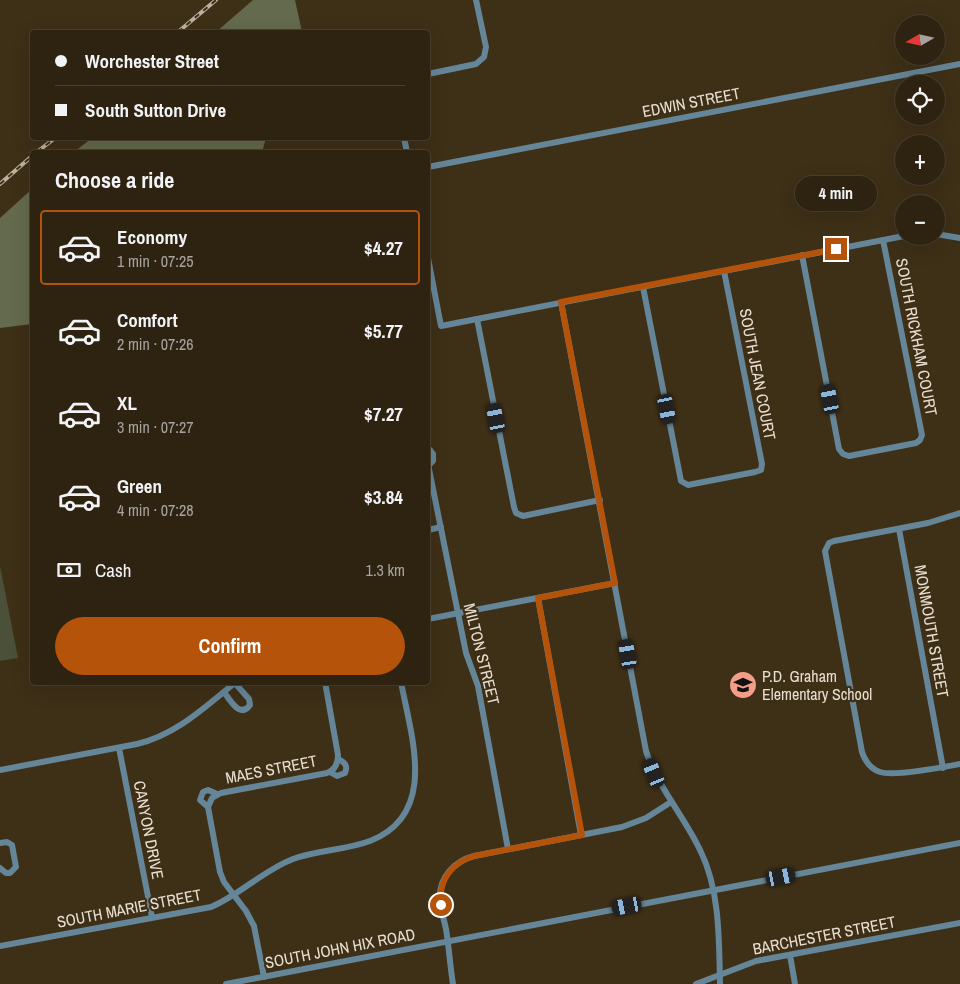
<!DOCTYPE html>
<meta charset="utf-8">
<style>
body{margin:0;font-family:"Archivo Narrow",sans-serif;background:#362b1a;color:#f1f3f6;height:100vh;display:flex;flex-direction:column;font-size:19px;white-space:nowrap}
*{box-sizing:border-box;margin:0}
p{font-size:16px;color:#a7a49f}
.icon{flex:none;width:28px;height:28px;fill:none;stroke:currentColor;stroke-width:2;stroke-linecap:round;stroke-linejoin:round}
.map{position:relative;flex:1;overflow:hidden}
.drawer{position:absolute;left:30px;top:150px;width:400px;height:535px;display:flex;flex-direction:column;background:#2e2311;border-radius:5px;box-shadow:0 5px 20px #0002,0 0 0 1px #494031}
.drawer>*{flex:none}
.hud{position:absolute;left:30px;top:30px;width:400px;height:110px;border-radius:5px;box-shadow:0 5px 20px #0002,0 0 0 1px #494031;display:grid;align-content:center;height:110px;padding:0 25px;background:#2e2311}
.needle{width:32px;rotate:261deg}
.buttons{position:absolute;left:895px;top:15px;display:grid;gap:10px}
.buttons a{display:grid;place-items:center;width:50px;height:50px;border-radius:50%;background:#2e2311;box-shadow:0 5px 20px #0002,0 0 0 1px #494031;font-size:25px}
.end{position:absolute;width:22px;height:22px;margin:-11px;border:6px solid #b45309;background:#fff;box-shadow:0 0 0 2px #fff}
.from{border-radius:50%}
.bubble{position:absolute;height:35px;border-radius:18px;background:#2e2311;box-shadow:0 5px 20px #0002,0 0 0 1px #494031;font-size:16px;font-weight:700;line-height:35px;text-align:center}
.car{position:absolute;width:15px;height:30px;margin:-15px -8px;border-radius:6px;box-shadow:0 0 4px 1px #0007;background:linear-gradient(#222 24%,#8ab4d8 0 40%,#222 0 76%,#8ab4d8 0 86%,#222 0)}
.hud b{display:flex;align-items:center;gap:18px;height:48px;font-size:19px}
.hud b+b{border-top:1px solid #494031}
.hud i{width:12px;height:12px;background:#f1f3f6}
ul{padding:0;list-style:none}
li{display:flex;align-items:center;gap:15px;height:75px;margin:0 10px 8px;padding:0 15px;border:2px solid transparent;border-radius:5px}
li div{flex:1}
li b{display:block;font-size:19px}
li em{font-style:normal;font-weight:700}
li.on{border-color:#b45309}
li>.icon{width:45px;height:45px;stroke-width:1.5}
h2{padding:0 25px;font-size:22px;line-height:60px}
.pay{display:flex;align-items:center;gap:12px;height:55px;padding:0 25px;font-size:19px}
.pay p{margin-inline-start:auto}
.cta{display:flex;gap:10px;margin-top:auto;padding:10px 25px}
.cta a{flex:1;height:58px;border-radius:30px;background:#b45309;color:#fff;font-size:20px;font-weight:700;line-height:58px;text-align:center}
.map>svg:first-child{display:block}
</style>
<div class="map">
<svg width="960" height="984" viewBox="0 0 960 984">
<rect width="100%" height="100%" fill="#3e2f17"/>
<!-- green -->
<path fill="#4b5038" d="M0,566L18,658L0,661Z"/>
<!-- forest -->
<g fill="#646a4d">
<path d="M253,0H295L302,32H216Z"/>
<path d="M92,138H266L262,152H74Z"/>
<path d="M32,189V324L0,328V218Z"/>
</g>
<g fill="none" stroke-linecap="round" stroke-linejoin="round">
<!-- minor -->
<g stroke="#658698" stroke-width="6">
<path d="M428,74L476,64L484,57L486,47L476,0"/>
<path d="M404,138L407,152"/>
<path d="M428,167L960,64"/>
<path d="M936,234L960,238"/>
<path d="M802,255L839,449L843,454L849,456L916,443L920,440L922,435L883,240"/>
<path d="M428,258L441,326L904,236"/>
<path d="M643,287L681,481L688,485L755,472L761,470L762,464L724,271"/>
<path d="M561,302L646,751C658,788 685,817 701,852C720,891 719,941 720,984"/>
<path d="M477,319L514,507L516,513L523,516L600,500"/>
<path d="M428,449L430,450L433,454V461L428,466"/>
<path d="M428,464L466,653L478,686L508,849"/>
<path d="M960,513L928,523L834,541L829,543L825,551L862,752C865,761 871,769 880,772C894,777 944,767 960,764"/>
<path d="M899,529L943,768"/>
<path d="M428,530L441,527"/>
<path d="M538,598L581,835"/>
<path d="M428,619L615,583"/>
<path d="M224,692C230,700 240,719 250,705L249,699L234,682"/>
<path d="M119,748L152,917"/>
<path d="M0,770L137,744C176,735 205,707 236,682"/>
<path d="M330,772L337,776L345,773C348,766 345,762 338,759"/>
<path d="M208,807L200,800L203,792L208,790L217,794"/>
<path d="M0,843L7,842L12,845L16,867L10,873H6L0,868"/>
<path d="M0,946L211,907C240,895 262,871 293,859C318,850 346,850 370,841C439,814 411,736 401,682"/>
<path d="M790,955L795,984"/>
<path d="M264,977L254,926L246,911L224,882L220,872L208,807L212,798L221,793L327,773C335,770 338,764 338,755L325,682"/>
<path d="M226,984L960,843"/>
<path d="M453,984C450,966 449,947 446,929C444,919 440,909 440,898C439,877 455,861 474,856L622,827L646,818L671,802"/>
<path d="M696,984L756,961L960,923"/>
</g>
<!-- rail casing -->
<g stroke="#bdb1a1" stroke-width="4">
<g id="rail">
<path d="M178,32L216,0"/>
<path d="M37,152L55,138"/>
<path d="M0,184L32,156"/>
</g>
</g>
<!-- rail -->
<use href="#rail" stroke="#3e2f17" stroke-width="2" stroke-dasharray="5.5" stroke-linecap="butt"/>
</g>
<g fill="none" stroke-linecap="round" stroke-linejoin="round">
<!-- route -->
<path stroke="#b45309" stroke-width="6" d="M441,905C438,881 451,863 474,856L582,835L538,598L615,583L561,302L836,249"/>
</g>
<!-- icons -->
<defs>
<g id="school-disc" transform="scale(1.4375)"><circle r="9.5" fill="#f49e8a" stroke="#3e2f17"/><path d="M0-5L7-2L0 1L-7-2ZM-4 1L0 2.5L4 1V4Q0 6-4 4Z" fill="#111"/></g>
</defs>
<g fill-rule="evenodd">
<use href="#school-disc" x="743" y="685"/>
</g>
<g text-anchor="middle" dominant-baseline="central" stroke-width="4.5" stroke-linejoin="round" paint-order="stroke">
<!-- street labels -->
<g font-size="16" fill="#e9dfd1" stroke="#3e2f17">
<text transform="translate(691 102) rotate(-11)">EDWIN STREET</text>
<text transform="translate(917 337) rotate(79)">SOUTH RICKHAM COURT</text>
<text transform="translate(758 374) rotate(79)">SOUTH JEAN COURT</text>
<text transform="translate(932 631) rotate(80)">MONMOUTH STREET</text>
<text transform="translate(482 654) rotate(76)">MILTON STREET</text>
<text transform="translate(271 769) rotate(-11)">MAES STREET</text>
<text transform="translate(149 830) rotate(79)">CANYON DRIVE</text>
<text transform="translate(129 908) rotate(-11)">SOUTH MARIE STREET</text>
<text transform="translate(824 935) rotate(-11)">BARCHESTER STREET</text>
<text transform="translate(340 948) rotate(-11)">SOUTH JOHN HIX ROAD</text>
</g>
<!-- poi labels -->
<g font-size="16" fill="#e9dfd1" stroke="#3e2f17" text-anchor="start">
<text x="762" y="676">P.D. Graham<tspan x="762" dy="18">Elementary School</tspan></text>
</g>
</g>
</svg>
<div class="buttons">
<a><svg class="needle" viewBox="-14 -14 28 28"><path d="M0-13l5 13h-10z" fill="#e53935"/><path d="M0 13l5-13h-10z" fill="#a7a49f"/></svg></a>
<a><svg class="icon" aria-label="locate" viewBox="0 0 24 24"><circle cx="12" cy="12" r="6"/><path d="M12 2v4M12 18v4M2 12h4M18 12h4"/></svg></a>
<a>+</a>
<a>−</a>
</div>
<i class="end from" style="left:441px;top:905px"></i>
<i class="end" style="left:836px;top:249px"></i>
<div class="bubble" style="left:795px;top:176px;width:82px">4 min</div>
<i class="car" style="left:830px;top:399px;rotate:349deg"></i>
<i class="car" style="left:667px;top:409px;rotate:169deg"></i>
<i class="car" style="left:496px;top:418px;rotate:349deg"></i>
<i class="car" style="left:628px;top:654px;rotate:350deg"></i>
<i class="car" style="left:654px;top:773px;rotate:337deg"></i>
<i class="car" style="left:781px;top:877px;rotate:79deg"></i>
<i class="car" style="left:627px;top:906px;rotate:259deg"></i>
<div class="hud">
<b><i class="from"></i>Worchester Street</b>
<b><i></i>South Sutton Drive</b>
</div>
<section class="drawer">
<h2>Choose a ride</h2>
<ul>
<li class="on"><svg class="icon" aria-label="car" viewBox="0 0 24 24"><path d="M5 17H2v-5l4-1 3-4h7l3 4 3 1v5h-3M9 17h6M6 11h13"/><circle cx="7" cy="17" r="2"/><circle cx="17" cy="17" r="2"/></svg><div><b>Economy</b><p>1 min · 07:25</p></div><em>$4.27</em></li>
<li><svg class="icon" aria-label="car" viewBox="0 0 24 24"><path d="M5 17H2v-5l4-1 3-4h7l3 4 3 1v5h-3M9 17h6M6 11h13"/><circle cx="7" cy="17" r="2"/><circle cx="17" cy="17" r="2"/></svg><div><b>Comfort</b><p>2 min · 07:26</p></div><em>$5.77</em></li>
<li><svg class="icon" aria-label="car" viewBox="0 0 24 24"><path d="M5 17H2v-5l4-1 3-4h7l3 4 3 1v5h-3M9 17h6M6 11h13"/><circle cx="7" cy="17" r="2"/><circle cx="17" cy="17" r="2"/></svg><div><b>XL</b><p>3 min · 07:27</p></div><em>$7.27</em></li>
<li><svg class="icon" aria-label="car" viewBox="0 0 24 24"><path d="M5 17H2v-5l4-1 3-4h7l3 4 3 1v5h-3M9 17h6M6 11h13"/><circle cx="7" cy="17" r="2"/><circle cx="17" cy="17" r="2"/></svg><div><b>Green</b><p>4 min · 07:28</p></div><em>$3.84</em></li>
</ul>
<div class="pay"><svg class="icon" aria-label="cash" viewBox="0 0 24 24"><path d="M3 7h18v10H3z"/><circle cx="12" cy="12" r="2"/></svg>Cash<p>1.3 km</p></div>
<div class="cta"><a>Confirm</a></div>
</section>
</div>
